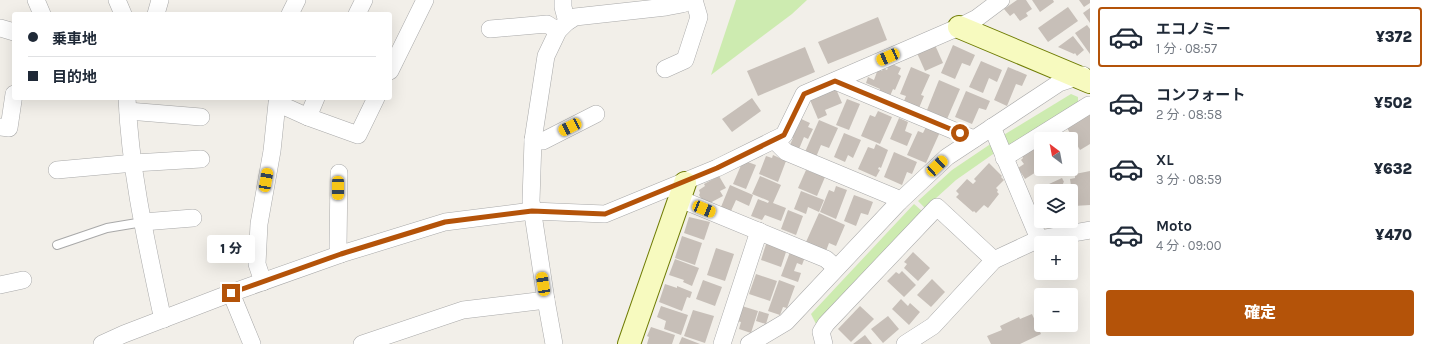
<!DOCTYPE html>
<html lang="ja">
<meta charset="utf-8">
<style>
body{margin:0;font-family:Karla,"Noto Sans JP",sans-serif;background:#f2f2f3;color:#1f2937;height:100vh;display:flex;flex-direction:column;font-size:15px;white-space:nowrap}
*{box-sizing:border-box;margin:0}
p{font-size:13px;color:#747a83}
.icon{flex:none;width:22px;height:22px;fill:none;stroke:currentColor;stroke-width:2;stroke-linecap:round;stroke-linejoin:round}
.map{position:relative;flex:1;overflow:hidden}
.side{display:flex;flex-direction:column;background:#fff;width:340px}
.side>*{flex:none}
.banner{position:absolute;left:12px;top:12px;width:380px;height:88px;border-radius:4px;box-shadow:0 4px 16px #0002;display:grid;align-content:center;height:88px;padding:0 16px;background:#fff}
.needle{width:26px;rotate:328deg}
.tools{position:absolute;left:1034px;top:132px;display:grid;gap:8px}
.tools a{display:grid;place-items:center;width:44px;height:44px;border-radius:4px;background:#fff;box-shadow:0 4px 16px #0002;font-size:20px}
.end{position:absolute;width:18px;height:18px;margin:-9px;border:5px solid #b45309;background:#fff;box-shadow:0 0 0 2px #fff}
.from{border-radius:50%}
.bubble{position:absolute;height:28px;border-radius:4px;background:#fff;box-shadow:0 4px 16px #0002;font-size:13px;font-weight:800;line-height:28px;text-align:center}
.car{position:absolute;width:12px;height:24px;margin:-12px -6px;border-radius:5px;box-shadow:0 0 3px 1px #0007;background:linear-gradient(#f5c518 24%,#345 0 40%,#f5c518 0 76%,#345 0 86%,#f5c518 0)}
.banner b{display:flex;align-items:center;gap:14px;height:38px;font-size:15px}
.banner b+b{border-top:1px solid #e0e1e3}
.banner i{width:10px;height:10px;background:#1f2937}
ul{padding:7px 0 0;list-style:none}
li{display:flex;align-items:center;gap:12px;height:60px;margin:0 8px 6px;padding:0 8px;border:2px solid transparent;border-radius:4px}
li div{flex:1}
li b{display:block;font-size:15px}
li em{font-style:normal;font-weight:800}
li.active{border-color:#b45309}
li>.icon{width:36px;height:36px;stroke-width:1.5}
.action{display:flex;gap:8px;margin-top:auto;padding:8px 16px}
.action a{flex:1;height:46px;border-radius:4px;background:#b45309;color:#fff;font-size:16px;font-weight:800;line-height:46px;text-align:center}
main{display:flex;flex:1;min-height:0}
.map>svg:first-child{display:block}
</style>
<main>
<div class="map">
<svg width="1090" height="344" viewBox="0 0 1090 344">
<rect width="100%" height="100%" fill="#f2efe9"/>
<!-- grass -->
<g fill="#cdebb0">
<path d="M736,0H807L792,14L711,75Z"/>
<path d="M1071,94L1078,97V105L1012,147L1006,145L1002,136Z"/>
<path d="M992,143L996,152L956,180L925,208L918,201L952,170Z"/>
<path d="M914,204L922,211L816,324L811,314Z"/>
</g>
<!-- building -->
<g fill="#c7bfb8">
<path d="M1017,0H1026L1032,9L1026,13L1028,16L1020,21L1014,13L1010,16L1004,9Z"/>
<path d="M1032,0H1053L1054,2L1040,12Z"/>
<path d="M1079,0H1090V3L1084,7Z"/>
<path d="M1068,7L1078,21L1048,42L1038,28Z"/>
<path d="M1090,8V23L1083,13Z"/>
<path d="M878,17L887,40L828,64L818,42Z"/>
<path d="M1087,25L1090,29V54L1075,33Z"/>
<path d="M1073,36L1084,50L1077,56L1075,53L1074,54L1058,47Z"/>
<path d="M935,45L943,63L925,71L917,53Z"/>
<path d="M953,45L975,55L970,66L962,63L955,79L941,73Z"/>
<path d="M805,47L815,72L758,96L747,71Z"/>
<path d="M981,61L1002,70L997,82L989,78L983,93L969,87Z"/>
<path d="M890,63L901,68L898,74L901,76L895,90L893,89L890,96L879,91L880,89L866,83L868,77L874,80L878,69L882,71L883,68L887,70Z"/>
<path d="M911,67L930,75L921,95L924,96L919,108L904,101L906,96L900,94Z"/>
<path d="M1008,67L1027,75L1022,86L1016,84L1007,106L994,100Z"/>
<path d="M939,80L960,89L947,119L927,110Z"/>
<path d="M836,89L842,103L825,110L827,115L818,119L810,100Z"/>
<path d="M966,91L990,101L986,110L979,108L972,124L955,117Z"/>
<path d="M752,98L761,111L732,132L722,119Z"/>
<path d="M847,99L860,104L849,130L836,125Z"/>
<path d="M878,111L892,117L880,144L861,136L870,115L875,117Z"/>
<path d="M1090,114V144L1080,150L1067,128Z"/>
<path d="M799,118L810,123L808,127L813,129L808,139L804,137L799,149L790,145L793,138L790,137Z"/>
<path d="M899,118L908,122L905,131L912,134L907,146L890,139Z"/>
<path d="M819,120L838,128L829,148L821,145L816,157L805,152Z"/>
<path d="M927,125L940,132L926,163L907,155L918,131L923,133Z"/>
<path d="M844,133L861,140L853,158L848,155L845,162L834,157Z"/>
<path d="M1064,134L1067,139H1055Z"/>
<path d="M876,144L888,150L881,168L879,167L878,169L880,170L876,177L858,169L868,147L874,149Z"/>
<path d="M1071,145L1076,154L1071,157Z"/>
<path d="M1036,147L1040,153L1041,152V169H1051L1052,171L1046,175L1041,169L1025,179L1018,168L1024,164L1021,160L1023,158L1021,155Z"/>
<path d="M894,152L917,162L912,174L907,172L902,185L884,177Z"/>
<path d="M773,155L786,161L778,182L759,174L766,156L772,158Z"/>
<path d="M745,161L756,165L746,189L733,184L742,163Z"/>
<path d="M989,163L1002,176L1001,177L1004,180L996,188L998,190L997,192L999,194L988,208L984,205L976,213L974,211L973,212L956,197L959,194L956,191L967,179L973,184L976,181L974,179Z"/>
<path d="M806,170L825,177L817,196L798,188Z"/>
<path d="M1090,171V205L1074,206L1070,179L1075,178V174Z"/>
<path d="M719,176L726,188L720,191L723,196L708,204L706,203L704,199L702,200L699,195L700,193L699,190L705,186L704,184Z"/>
<path d="M760,176L781,185L773,203L786,208L781,221L765,215L762,220L751,216L758,199L768,203L769,201L752,194Z"/>
<path d="M1062,178L1064,182L1063,183L1066,191H1041V201L1040,198L1037,200L1034,193L1037,192L1036,190Z"/>
<path d="M730,185L753,195L749,206L736,200L731,211L721,207Z"/>
<path d="M836,186L847,190L836,219L820,212L829,190L834,192Z"/>
<path d="M801,191L824,200L819,212L808,207L806,214L794,209Z"/>
<path d="M854,195L873,202L868,215L861,213L856,226L844,221Z"/>
<path d="M788,210L803,216L796,235L781,229Z"/>
<path d="M819,213L845,225L836,246L829,243L826,251L806,242Z"/>
<path d="M1071,213L1074,220L1072,221L1073,224L1066,227L1065,225L1051,231L1047,221H1071Z"/>
<path d="M689,217L710,222L704,240L684,233Z"/>
<path d="M682,236L702,243L695,265L675,258Z"/>
<path d="M767,241L787,249L781,267L761,260Z"/>
<path d="M716,248L734,254L725,281L707,275Z"/>
<path d="M790,252L805,257L802,265L797,263L794,271L801,273L798,282L781,276Z"/>
<path d="M913,252L930,268L918,281L904,268L907,264L904,262Z"/>
<path d="M675,259L699,268L692,286L683,282L684,280L669,275Z"/>
<path d="M902,271L916,285L904,297L887,281L896,272L899,274Z"/>
<path d="M756,274L777,281L770,301L749,294Z"/>
<path d="M932,279L945,292L931,307L917,295Z"/>
<path d="M703,280L722,287L715,306L696,299Z"/>
<path d="M779,280L795,286L787,308L783,307L780,315L768,311Z"/>
<path d="M665,284L677,288V286L692,292L690,298L687,297L682,311L659,302Z"/>
<path d="M901,299L908,306L910,303L920,312L909,325L892,309Z"/>
<path d="M661,306L688,315L681,335L664,329L666,321L657,317Z"/>
<path d="M742,306L758,311L751,333L739,329L741,322L736,321Z"/>
<path d="M860,306L874,319L851,342L838,329Z"/>
<path d="M693,310L714,316L705,343L684,336Z"/>
<path d="M759,311L769,314L766,324L756,321Z"/>
<path d="M1032,314L1041,334L1020,344H991L987,336L1002,330L1000,326L1019,317L1020,319Z"/>
<path d="M888,316L899,329L883,343L871,329Z"/>
<path d="M651,327L675,335L672,344H647L649,337L647,336Z"/>
<path d="M865,335L872,344H853Z"/>
<path d="M682,337L700,344H679Z"/>
</g>
<g fill="none" stroke-linecap="round" stroke-linejoin="round">
<!-- lane casing -->
<g stroke="#a9a9a9" stroke-width="10">
<path id="lane" d="M57,245L107,228L143,222"/>
</g>
<!-- street casing -->
<g stroke="#a9a9a9" stroke-width="18">
<g id="street">
<path d="M36,0L42,14"/>
<path d="M117,0L123,14"/>
<path d="M563,0V7L567,22"/>
<path d="M156,14L160,0"/>
<path d="M290,14L297,0"/>
<path d="M357,14L364,0"/>
<path d="M0,28L14,32"/>
<path d="M490,29L547,24L558,31"/>
<path d="M665,69L685,60L699,17L694,0"/>
<path d="M390,71L425,0"/>
<path d="M835,81L974,139"/>
<path d="M127,98C130,170 146,241 161,311L164,319"/>
<path d="M128,111L201,117"/>
<path d="M308,117L316,98"/>
<path d="M0,127L9,128L14,94"/>
<path d="M992,127L1039,239"/>
<path d="M533,140L543,141L596,114"/>
<path d="M774,140L786,152L894,197L899,202"/>
<path d="M1004,158L1089,105"/>
<path d="M57,170L134,163L201,159"/>
<path d="M339,173L338,247L341,254"/>
<path d="M680,199L826,259L836,268"/>
<path d="M143,222L193,218"/>
<path d="M263,282L257,264L259,224L272,151L277,103L308,117L358,135L376,98"/>
<path d="M0,285L23,280"/>
<path d="M231,293L252,344"/>
<path d="M102,344L124,334L231,293L341,254L445,222L532,211L605,214L717,168L784,135L804,94L959,27L977,18L1001,0"/>
<path d="M362,344L463,310L546,300"/>
<path d="M554,344L546,300L531,201L533,140L546,56L558,31L567,22L575,17L666,7L682,4L692,0"/>
<path d="M722,344L759,231"/>
<path d="M749,344L786,322L899,202L947,157L1059,83L1083,75"/>
<path d="M824,344L821,332L826,324L937,207L994,260"/>
<path d="M905,344L933,326L994,260L1039,239L1090,230"/>
</g>
</g>
<!-- secondary casing -->
<g stroke="#707d05" stroke-width="24">
<g id="secondary">
<path d="M959,27L1090,82"/>
<path d="M629,344L685,183"/>
</g>
</g>
<!-- lane -->
<use href="#lane" stroke="#fff" stroke-width="8"/>
<!-- street -->
<use href="#street" stroke="#fff" stroke-width="17"/>
<!-- secondary -->
<use href="#secondary" stroke="#f7fabf" stroke-width="22"/>
</g>
<g fill="none" stroke-linecap="round" stroke-linejoin="round">
<!-- route -->
<path stroke="#b45309" stroke-width="5" d="M231,293L341,254L445,222L532,211L605,214L717,168L784,135L804,94L835,81L960,133"/>
</g>
</svg>
<div class="tools">
<a><svg class="needle" viewBox="-14 -14 28 28"><path d="M0-13l5 13h-10z" fill="#e53935"/><path d="M0 13l5-13h-10z" fill="#747a83"/></svg></a>
<a><svg class="icon" aria-label="layers" viewBox="0 0 24 24"><path d="M12 4l9 5-9 5-9-5zM3 14l9 5 9-5"/></svg></a>
<a>+</a>
<a>−</a>
</div>
<i class="end from" style="left:960px;top:133px"></i>
<i class="end" style="left:231px;top:293px"></i>
<div class="bubble" style="left:207px;top:235px;width:48px">1 分</div>
<i class="car" style="left:888px;top:57px;rotate:246deg"></i>
<i class="car" style="left:570px;top:127px;rotate:243deg"></i>
<i class="car" style="left:937px;top:166px;rotate:47deg"></i>
<i class="car" style="left:266px;top:180px;rotate:10deg"></i>
<i class="car" style="left:338px;top:188px;rotate:180deg"></i>
<i class="car" style="left:704px;top:209px;rotate:112deg"></i>
<i class="car" style="left:543px;top:284px;rotate:351deg"></i>
<div class="banner">
<b><i class="from"></i>乗車地</b>
<b><i></i>目的地</b>
</div>
</div>
<section class="side">
<ul>
<li class="active"><svg class="icon" aria-label="car" viewBox="0 0 24 24"><path d="M5 17H2v-5l4-1 3-4h7l3 4 3 1v5h-3M9 17h6M6 11h13"/><circle cx="7" cy="17" r="2"/><circle cx="17" cy="17" r="2"/></svg><div><b>エコノミー</b><p>1 分 · 08:57</p></div><em>¥372</em></li>
<li><svg class="icon" aria-label="car" viewBox="0 0 24 24"><path d="M5 17H2v-5l4-1 3-4h7l3 4 3 1v5h-3M9 17h6M6 11h13"/><circle cx="7" cy="17" r="2"/><circle cx="17" cy="17" r="2"/></svg><div><b>コンフォート</b><p>2 分 · 08:58</p></div><em>¥502</em></li>
<li><svg class="icon" aria-label="car" viewBox="0 0 24 24"><path d="M5 17H2v-5l4-1 3-4h7l3 4 3 1v5h-3M9 17h6M6 11h13"/><circle cx="7" cy="17" r="2"/><circle cx="17" cy="17" r="2"/></svg><div><b>XL</b><p>3 分 · 08:59</p></div><em>¥632</em></li>
<li><svg class="icon" aria-label="car" viewBox="0 0 24 24"><path d="M5 17H2v-5l4-1 3-4h7l3 4 3 1v5h-3M9 17h6M6 11h13"/><circle cx="7" cy="17" r="2"/><circle cx="17" cy="17" r="2"/></svg><div><b>Moto</b><p>4 分 · 09:00</p></div><em>¥470</em></li>
</ul>
<div class="action"><a>確定</a></div>
</section>
</main>
